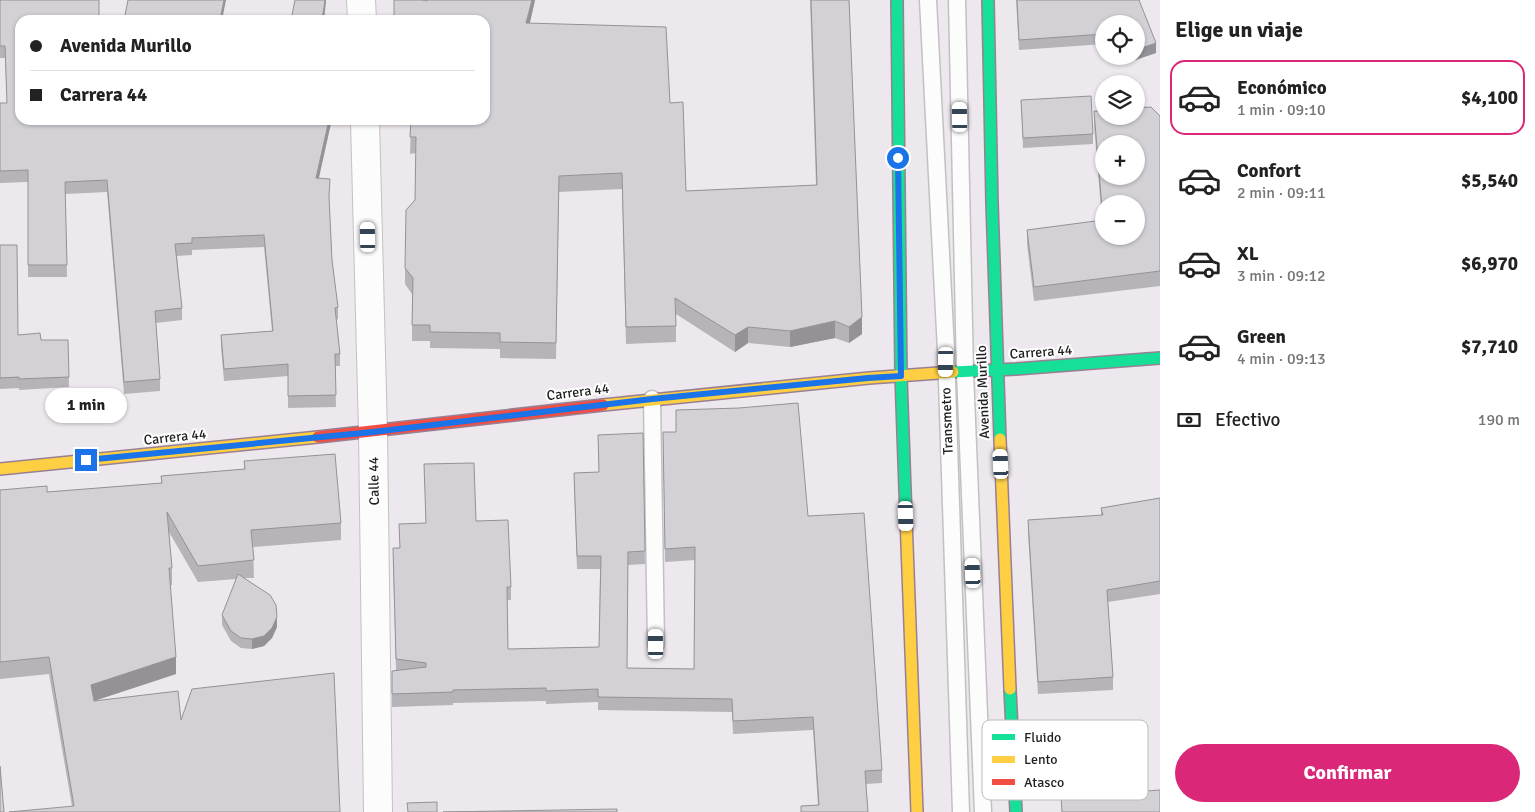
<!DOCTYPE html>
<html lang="es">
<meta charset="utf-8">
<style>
body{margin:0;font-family:Signika,sans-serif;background:#f2f2f2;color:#222;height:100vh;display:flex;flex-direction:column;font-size:19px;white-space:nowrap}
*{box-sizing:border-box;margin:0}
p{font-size:16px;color:#767676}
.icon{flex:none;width:28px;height:28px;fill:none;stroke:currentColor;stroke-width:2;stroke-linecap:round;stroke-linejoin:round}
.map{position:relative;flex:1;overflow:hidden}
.panel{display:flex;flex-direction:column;background:#fff;width:375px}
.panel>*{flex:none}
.guide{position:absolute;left:15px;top:15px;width:475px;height:110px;border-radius:15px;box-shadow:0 1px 4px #0004;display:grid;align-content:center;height:110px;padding:0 15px;background:#fff}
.buttons{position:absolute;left:1095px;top:15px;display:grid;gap:10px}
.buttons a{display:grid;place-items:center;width:50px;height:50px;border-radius:50%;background:#fff;box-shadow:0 1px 4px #0004;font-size:25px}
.end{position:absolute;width:22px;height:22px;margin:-11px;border:6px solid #1a73e8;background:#fff;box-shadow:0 0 0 2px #fff}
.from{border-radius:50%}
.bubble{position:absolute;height:35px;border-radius:18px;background:#fff;box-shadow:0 1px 4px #0004;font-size:16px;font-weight:800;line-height:35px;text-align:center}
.car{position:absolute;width:15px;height:30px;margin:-15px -8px;border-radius:6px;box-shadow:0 0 4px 1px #0007;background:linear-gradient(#fff 24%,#345 0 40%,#fff 0 76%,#345 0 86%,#fff 0)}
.guide b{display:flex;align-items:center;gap:18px;height:48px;font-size:19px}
.guide b+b{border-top:1px solid #e0e0e0}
.guide i{width:12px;height:12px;background:#222}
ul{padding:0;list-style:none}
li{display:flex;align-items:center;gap:15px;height:75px;margin:0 10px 8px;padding:0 5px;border:2px solid transparent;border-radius:15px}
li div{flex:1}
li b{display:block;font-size:19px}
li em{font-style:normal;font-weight:800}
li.current{border-color:#db2777}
li>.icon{width:45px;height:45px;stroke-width:1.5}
h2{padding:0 15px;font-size:22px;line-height:60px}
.pay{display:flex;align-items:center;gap:12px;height:55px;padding:0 15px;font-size:19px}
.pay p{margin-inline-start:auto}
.button{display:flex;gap:10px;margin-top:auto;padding:10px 15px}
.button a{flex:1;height:58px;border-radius:30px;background:#db2777;color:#fff;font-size:20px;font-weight:800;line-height:58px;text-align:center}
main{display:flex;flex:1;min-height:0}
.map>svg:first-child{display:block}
</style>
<main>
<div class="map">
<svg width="1160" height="812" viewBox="0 0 1160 812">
<rect width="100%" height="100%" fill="#ede8ed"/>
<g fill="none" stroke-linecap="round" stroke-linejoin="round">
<!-- lane casing -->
<g stroke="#c3c0c3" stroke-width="19">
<g id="lane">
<path d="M928,0L946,351L961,812"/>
<path d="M957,0L965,372L983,812"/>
<path d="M652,399L656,644"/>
</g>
</g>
<!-- street casing -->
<g stroke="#c3c0c3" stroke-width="30">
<g id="street">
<path d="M361,0L362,20"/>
<path d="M365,120L373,432L378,812"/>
</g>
</g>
<!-- fast casing -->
<g stroke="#997f94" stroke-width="14">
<g id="fast">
<path d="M897,0L901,376L906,518"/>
<path d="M988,0L992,203L1000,439"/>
<path d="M953,372L1016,369L1160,358"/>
<path d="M1010,689L1016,812"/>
</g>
</g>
<!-- slow casing -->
<g stroke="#997f94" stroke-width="14">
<g id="slow">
<path d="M603,405L869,378L953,372"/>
<path d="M1000,439L1010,689"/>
<path d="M0,469L318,437"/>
<path d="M906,518L917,812"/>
</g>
</g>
<!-- jam casing -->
<g stroke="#997f94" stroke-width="14">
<path id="jam" d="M318,437L603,405"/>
</g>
<!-- lane -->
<use href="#lane" stroke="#fcfcfc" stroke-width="16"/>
<!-- street -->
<use href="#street" stroke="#fcfcfc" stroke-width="28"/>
<!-- fast -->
<use href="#fast" stroke="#16e098" stroke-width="11"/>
<!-- slow -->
<use href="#slow" stroke="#ffcf43" stroke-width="11"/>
<!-- jam -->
<use href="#jam" stroke="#f24e42" stroke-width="11"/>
</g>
<!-- wall -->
<g fill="#b6b4b8">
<path d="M0,0L20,120H331V123L319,178L329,202L332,260L338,307V319L336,320L340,354V366H335L336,407L288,408V376L224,381L221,347V335L272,331L264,247L192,250V255L177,256L182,308V320L156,323L160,379V391L124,394L107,192L65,194L67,277H28V182L0,183V103H7L5,58H0Z"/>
<path d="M427,0H535L530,23L670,103L686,191L816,185L810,0H849L862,334L849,343L835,338L790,347L748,343L735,352L676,314V342L626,344L622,189L559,192L556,359L500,358V349L430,348V341H412V294L405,284V268L415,200L416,153L410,154L411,120Z"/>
<path d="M1016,0H1139L1156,53L1120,65L1117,56H1136L1104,24V44L1019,50Z"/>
<path d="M1021,100L1093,134V144L1023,148Z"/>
<path d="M1094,111L1160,116V286L1034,301L1027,244V230L1102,221L1094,125Z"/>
<path d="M0,245L18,335L41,340H68L69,387L19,390V388L0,389Z"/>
<path d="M663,432L808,516L882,770V783L866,784L868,812H801V806L818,805L813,730L733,734L732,712L598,710V702L546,704V701L453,703V705L392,707V671H396L393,561L399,548L426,523L424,464L476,521L511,587V600H507L508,649L599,647L600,569H577L574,486V473L599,472L598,435L643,433L645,564L628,565L627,668L694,669L695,560L665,562Z"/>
<path d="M244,461L341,523V540L253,547L254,578H245L277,627L272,638L264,646L252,649L241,648L231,641L222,625V615L236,579L198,582L169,532L172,568V585H170L176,674L96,700L181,720L340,812L72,806L49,674L0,679V490L47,492L161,483V476L244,469Z"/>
<path d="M1160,498V594L1108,602L1113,677V690L1038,694L1028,533V520L1101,516V508Z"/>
</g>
<!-- shaded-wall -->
<g fill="#949296">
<path d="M224,0H226L222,20H220Z"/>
<path d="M325,0H326V2L324,20H322Z"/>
<path d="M532,0H535L526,39V23Z"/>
<path d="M1156,43V53L1120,65V56H1136V50Z"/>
<path d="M329,120H331V123L316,190V178Z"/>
<path d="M862,317V334L849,343V327Z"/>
<path d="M835,321V338L790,347V331Z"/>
<path d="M748,327V343L735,352V335Z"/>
<path d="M277,617V627L272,638L264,646L252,649V639Z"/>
<path d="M176,657V674L91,702V685Z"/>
</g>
<!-- building -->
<g fill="#d4d1d6" stroke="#949296" fill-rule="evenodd">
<path d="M0,0H99V20H20V120H329L316,178L330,179L329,197L332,260L338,307L335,308L340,354H335L336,395L288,396V364L224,369L221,335L273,331L264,235L192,238V243L175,244L182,308L155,311L160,379L124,382L107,180L65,182L67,265H28V170L0,171V103H7L5,46H0Z"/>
<path d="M128,0H224L220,20H124Z"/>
<path d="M295,0H325L322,20H291Z"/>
<path d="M394,0H422L427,1V0H532L526,23L666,27L670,103L683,102L686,191L817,185L811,0H849L862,317L849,327L835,321L790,331L748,327L735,335L675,298L676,326L626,327L622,173L559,176L556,343L500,342V333L430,332V325H412L413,278L405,268L406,210L415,200L416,137H410L411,120H485V20H394Z"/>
<path d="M1017,0H1139L1156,43L1136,50V24H1104V34L1019,40Z"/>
<path d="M1091,96L1093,134L1023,138L1021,100Z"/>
<path d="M1151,107L1160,116V271L1034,287L1027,230L1103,220L1094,111H1104V116H1136V108ZM1104,144H1136V176H1104ZM1104,204H1136V236H1104Z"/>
<path d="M0,245H17L18,335L40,333L41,340H68L69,377L19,379V377L0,378Z"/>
<path d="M798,403L808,516L864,513L882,770L865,771L868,812H801V806L819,805L813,717L733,721L732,699L598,697V689L546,691V688L453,690V692L392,694V671L426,667V663L396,659L393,548H400L399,524L426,523L424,464L474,463L476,521L508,520L511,587H507L508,649L599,647L601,556H577L574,473L599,472L598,435L643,433L645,551L628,552L627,668L694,669L695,547L665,549L663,432H676V410L739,408Z"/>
<path d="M335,454L341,523L251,530L254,560L198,566L167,512L172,568H169L176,657L91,685L94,701L178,691L181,720L192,689L334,673L340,812H9L74,806L49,657L0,662V490L47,486V492L162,483L161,476L245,469L244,461Z"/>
<path d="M1160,498V581L1107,590L1113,677L1038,682L1028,520L1103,515L1101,508Z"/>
<path d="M238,574L270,595L276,605L277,617L272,628L264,636L252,639L241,638L231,631L222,615Z"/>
<path d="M0,766L4,812H0Z"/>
<path d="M1160,790V812H1062L1061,797Z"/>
<path d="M437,802V812H408L407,803Z"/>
<path d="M617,809V812H443Z"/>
</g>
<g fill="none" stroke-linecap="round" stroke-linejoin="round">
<!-- route -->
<path stroke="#1a73e8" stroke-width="6" d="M86,460L373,432L652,399L868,378L901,376L898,158"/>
</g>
<g text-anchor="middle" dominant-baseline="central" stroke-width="4" stroke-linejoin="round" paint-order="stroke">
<!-- street labels -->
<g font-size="14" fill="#1f1f1f" stroke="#fff">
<text transform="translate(1041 352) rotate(-4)">Carrera 44</text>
<text transform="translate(578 392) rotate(-7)">Carrera 44</text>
<text transform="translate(983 392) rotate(-92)">Avenida Murillo</text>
<text transform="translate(947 421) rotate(-92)">Transmetro</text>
<text transform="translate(175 437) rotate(-6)">Carrera 44</text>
<text transform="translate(374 481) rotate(-91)">Calle 44</text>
</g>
</g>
<!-- legend -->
<rect x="982" y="720" width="166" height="80" rx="8" fill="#fff" stroke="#bcbcbc" stroke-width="1"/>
<rect x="992" y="734" width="23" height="6" fill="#16e098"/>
<rect x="992" y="756" width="23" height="7" fill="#ffcf43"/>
<rect x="992" y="779" width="23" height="6" fill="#f24e42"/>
<g font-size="14" fill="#1f1f1f">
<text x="1024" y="742">Fluido</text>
<text x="1024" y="764">Lento</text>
<text x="1024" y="787">Atasco</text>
</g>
</svg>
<div class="buttons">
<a><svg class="icon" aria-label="locate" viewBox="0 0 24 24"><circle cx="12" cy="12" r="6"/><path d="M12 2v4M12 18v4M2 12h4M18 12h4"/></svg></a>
<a><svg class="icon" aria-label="layers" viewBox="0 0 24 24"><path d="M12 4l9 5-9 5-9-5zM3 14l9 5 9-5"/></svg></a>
<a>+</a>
<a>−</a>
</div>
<i class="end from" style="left:898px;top:158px"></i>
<i class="end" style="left:86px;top:460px"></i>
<div class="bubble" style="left:45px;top:388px;width:82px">1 min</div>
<i class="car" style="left:960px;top:117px;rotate:359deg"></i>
<i class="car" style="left:368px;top:237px;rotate:359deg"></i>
<i class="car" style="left:946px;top:362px;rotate:181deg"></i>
<i class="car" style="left:1001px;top:464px;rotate:357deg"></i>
<i class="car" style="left:906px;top:516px;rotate:178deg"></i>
<i class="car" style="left:973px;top:573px;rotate:357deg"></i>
<i class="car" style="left:656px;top:644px;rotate:359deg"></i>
<div class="guide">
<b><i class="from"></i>Avenida Murillo</b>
<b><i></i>Carrera 44</b>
</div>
</div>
<section class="panel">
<h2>Elige un viaje</h2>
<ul>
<li class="current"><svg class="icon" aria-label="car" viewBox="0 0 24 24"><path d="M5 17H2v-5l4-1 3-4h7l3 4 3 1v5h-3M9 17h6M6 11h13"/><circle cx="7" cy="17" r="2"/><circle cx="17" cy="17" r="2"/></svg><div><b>Económico</b><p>1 min · 09:10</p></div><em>$4,100</em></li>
<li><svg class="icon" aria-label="car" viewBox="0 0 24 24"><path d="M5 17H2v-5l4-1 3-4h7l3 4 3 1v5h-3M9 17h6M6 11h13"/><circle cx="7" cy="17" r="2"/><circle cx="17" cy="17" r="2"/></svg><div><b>Confort</b><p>2 min · 09:11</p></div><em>$5,540</em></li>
<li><svg class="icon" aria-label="car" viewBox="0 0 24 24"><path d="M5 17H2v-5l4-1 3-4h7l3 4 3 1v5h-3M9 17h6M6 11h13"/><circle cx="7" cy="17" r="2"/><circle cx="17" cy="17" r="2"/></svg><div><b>XL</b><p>3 min · 09:12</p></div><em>$6,970</em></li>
<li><svg class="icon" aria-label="car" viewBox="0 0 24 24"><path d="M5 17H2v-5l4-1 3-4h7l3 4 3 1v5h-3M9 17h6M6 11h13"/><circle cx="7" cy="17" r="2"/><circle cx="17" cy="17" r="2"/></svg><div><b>Green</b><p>4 min · 09:13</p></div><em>$7,710</em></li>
</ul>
<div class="pay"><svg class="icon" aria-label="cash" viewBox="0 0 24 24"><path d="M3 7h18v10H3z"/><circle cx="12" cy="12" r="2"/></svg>Efectivo<p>190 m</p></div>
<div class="button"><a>Confirmar</a></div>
</section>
</main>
